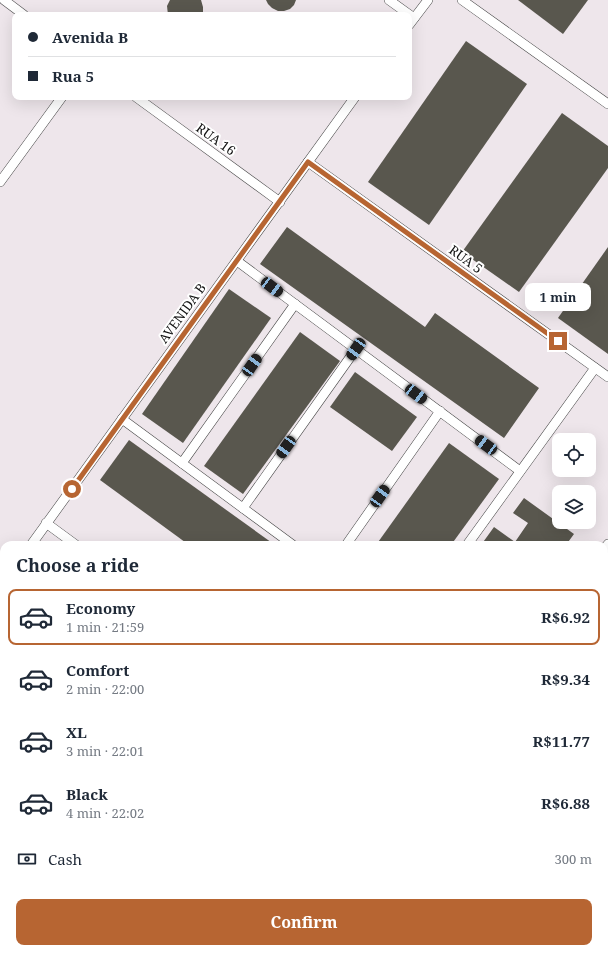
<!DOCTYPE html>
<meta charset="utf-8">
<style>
body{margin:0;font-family:"Noto Serif",serif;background:#f2f2f3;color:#1f2937;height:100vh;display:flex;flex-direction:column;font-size:15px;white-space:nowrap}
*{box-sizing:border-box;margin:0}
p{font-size:13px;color:#747a83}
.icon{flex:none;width:22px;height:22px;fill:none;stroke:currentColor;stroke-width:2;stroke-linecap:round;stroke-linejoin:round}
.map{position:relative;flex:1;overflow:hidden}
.panel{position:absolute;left:0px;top:541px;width:608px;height:412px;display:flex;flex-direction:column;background:#fff;border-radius:12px 12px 0 0;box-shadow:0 4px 16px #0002}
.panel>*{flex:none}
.hud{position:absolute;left:12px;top:12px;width:400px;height:88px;border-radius:8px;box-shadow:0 4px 16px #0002;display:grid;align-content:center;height:88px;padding:0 16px;background:#fff}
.fabs{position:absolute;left:552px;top:433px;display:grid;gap:8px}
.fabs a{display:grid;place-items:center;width:44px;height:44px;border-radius:8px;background:#fff;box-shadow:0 4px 16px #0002;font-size:20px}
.end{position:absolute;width:18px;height:18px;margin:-9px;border:5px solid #b76532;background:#fff;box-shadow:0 0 0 2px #fff}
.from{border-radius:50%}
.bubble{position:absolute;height:28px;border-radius:8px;background:#fff;box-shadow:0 4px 16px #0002;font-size:13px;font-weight:700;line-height:28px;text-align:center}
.car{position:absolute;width:12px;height:24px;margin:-12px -6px;border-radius:5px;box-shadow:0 0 3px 1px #0007;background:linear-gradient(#222 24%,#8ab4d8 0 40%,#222 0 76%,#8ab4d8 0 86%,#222 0)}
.hud b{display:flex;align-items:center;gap:14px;height:38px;font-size:15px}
.hud b+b{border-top:1px solid #e0e1e3}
.hud i{width:10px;height:10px;background:#1f2937}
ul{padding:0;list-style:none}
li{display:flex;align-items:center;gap:12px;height:56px;margin:0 8px 6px;padding:0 8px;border:2px solid transparent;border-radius:8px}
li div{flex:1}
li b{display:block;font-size:15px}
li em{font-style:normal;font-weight:700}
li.on{border-color:#b76532}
li>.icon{width:36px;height:36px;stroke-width:1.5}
h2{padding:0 16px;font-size:18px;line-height:48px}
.pay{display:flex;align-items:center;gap:10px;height:44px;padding:0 16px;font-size:15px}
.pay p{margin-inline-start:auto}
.action{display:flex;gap:8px;margin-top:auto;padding:8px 16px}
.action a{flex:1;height:46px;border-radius:8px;background:#b76532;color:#fff;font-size:16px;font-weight:700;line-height:46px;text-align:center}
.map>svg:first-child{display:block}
</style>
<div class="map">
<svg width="608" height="953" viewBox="0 0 608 953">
<rect width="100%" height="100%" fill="#fcfef5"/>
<!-- industrial -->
<path fill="#eee6eb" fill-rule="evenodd" d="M0,0H608V712L604,710V545H4V949H420V953H0ZM15,15H409V97H15ZM559,440H589V470H559ZM559,492H589V522H559Z"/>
<!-- building -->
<g fill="#59574e">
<path d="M170,0H201L203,7V15H168L167,6Z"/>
<path d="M266,0H296L294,5L290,9L284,11H278L272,8L268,4Z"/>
<path d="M518,0H588L563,34Z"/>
<path d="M466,41L527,84L429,225L368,182Z"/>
<path d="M562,113L608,146V168L519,292L462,252Z"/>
<path d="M287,227L425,327L435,313L539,388L504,438L260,264Z"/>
<path d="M608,247V354L558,318Z"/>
<path d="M229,289L271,318L183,443L142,414Z"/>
<path d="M300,332L340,361L243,494L204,466Z"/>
<path d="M355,372L417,417L392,451L330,407Z"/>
<path d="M129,440L275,545H189L100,480Z"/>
<path d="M449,443L499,479L451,545H376Z"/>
<path d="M524,498L574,534L566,545H481L494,527L515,542L528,523L513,513Z"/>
<rect x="0" y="682" width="4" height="51"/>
<path d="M608,877V926L604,931V883Z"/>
</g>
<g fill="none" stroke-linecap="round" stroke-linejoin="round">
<!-- service casing -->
<g stroke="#444" stroke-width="10">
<g id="service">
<path d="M4,0L24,15"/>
<path d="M389,0L414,18"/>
<path d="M462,0L608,104"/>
<path d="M409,25L428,0"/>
<path d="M136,97L280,202"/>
<path d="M308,162L608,377"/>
<path d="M0,182L62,97"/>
<path d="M237,261L520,471"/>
<path d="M122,419L293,545"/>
<path d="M182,463L295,304"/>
<path d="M243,508L356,349"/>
<path d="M46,523L76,545"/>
<path d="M31,545L355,97"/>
<path d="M346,545L440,411"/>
<path d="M467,545L595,368"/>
<path d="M604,549L608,544"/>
<path d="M0,587L4,582"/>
<path d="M604,676L608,671"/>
<path d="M604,705L608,708"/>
<path d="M604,801L608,796"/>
<path d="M139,949L144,953"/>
<path d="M504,949V953"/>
<path d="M71,953L74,949"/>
<path d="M297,953L300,949"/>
<path d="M399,953V949"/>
</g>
</g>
<!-- service -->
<use href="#service" stroke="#fff" stroke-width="9"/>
</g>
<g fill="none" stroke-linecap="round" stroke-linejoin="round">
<!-- route -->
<path stroke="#b76532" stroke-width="5" d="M72,489L308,162L558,341"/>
</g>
<g text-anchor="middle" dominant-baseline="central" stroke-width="4" stroke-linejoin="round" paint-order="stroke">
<!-- street labels -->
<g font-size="13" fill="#111" stroke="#fff">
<text transform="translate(216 139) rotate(36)">RUA 16</text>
<text transform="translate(466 259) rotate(36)">RUA 5</text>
<text transform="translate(182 313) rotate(-54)">AVENIDA B</text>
</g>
</g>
</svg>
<div class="fabs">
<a><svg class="icon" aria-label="locate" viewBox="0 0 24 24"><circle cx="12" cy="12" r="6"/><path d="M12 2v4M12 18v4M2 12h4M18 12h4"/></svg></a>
<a><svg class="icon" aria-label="layers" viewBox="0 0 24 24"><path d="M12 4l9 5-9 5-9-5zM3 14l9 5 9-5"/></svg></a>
</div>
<i class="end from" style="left:72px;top:489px"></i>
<i class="end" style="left:558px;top:341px"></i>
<div class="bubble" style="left:525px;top:283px;width:66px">1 min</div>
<i class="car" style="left:272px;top:287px;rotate:127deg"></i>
<i class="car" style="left:356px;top:349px;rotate:215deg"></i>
<i class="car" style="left:252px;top:365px;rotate:35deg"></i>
<i class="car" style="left:416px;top:394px;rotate:127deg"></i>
<i class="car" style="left:486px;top:445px;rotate:306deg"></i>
<i class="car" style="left:286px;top:447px;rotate:215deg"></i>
<i class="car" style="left:380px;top:496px;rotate:35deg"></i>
<div class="hud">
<b><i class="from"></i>Avenida B</b>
<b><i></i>Rua 5</b>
</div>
<section class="panel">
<h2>Choose a ride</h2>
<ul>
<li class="on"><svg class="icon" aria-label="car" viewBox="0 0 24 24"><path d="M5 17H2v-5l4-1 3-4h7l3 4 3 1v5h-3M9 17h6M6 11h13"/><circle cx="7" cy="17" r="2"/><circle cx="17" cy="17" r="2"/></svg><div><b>Economy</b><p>1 min · 21:59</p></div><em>R$6.92</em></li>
<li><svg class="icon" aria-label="car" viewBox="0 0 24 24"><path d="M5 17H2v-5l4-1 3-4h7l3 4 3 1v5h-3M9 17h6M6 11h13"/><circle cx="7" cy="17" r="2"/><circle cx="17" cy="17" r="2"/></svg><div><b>Comfort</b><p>2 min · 22:00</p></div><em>R$9.34</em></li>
<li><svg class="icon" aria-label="car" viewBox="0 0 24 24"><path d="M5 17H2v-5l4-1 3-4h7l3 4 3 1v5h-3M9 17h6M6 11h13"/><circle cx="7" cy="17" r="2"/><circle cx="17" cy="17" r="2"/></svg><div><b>XL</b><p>3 min · 22:01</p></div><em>R$11.77</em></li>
<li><svg class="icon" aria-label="car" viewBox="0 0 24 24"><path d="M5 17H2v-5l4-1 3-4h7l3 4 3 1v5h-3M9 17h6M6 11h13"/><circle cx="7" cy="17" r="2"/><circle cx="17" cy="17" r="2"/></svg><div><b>Black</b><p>4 min · 22:02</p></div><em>R$6.88</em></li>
</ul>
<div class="pay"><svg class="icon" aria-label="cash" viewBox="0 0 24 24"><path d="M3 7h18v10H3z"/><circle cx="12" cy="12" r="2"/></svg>Cash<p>300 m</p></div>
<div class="action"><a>Confirm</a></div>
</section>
</div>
